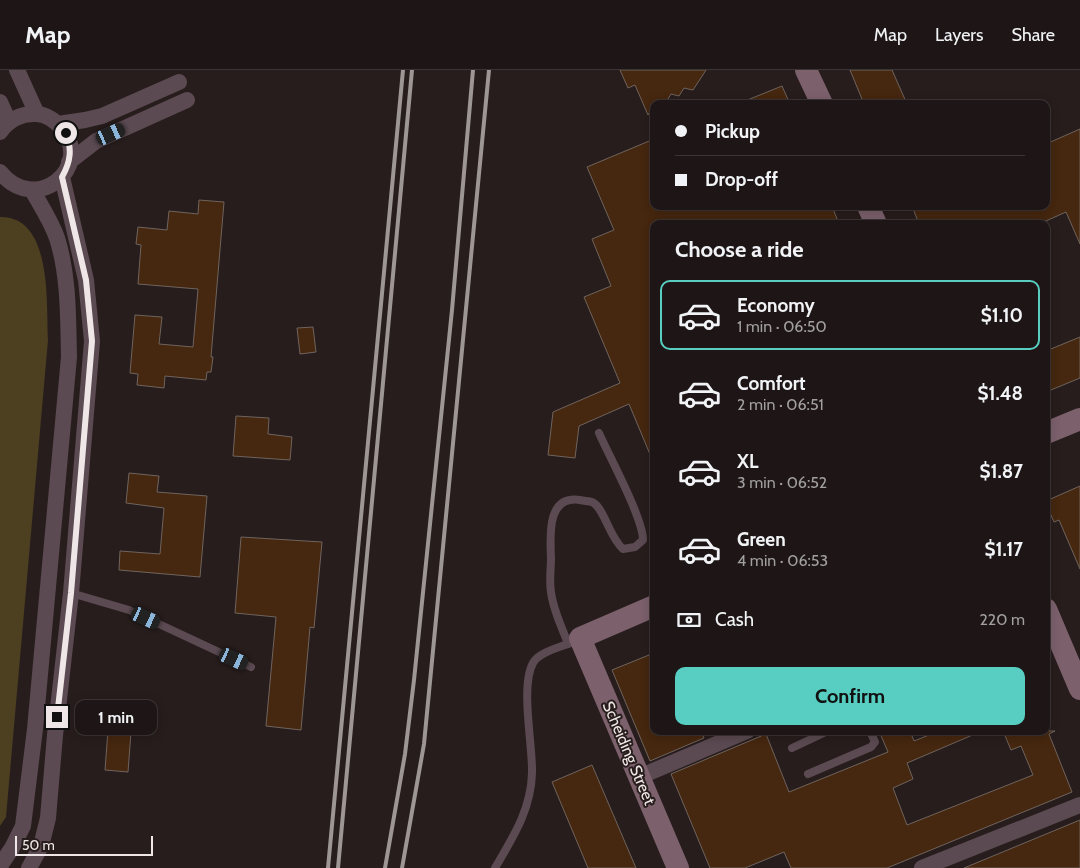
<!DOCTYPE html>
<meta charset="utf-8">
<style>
body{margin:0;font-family:Cabin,sans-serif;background:#2b2323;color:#f1f3f6;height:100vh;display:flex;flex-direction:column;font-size:19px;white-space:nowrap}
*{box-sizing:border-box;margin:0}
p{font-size:16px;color:#a19fa1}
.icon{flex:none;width:28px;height:28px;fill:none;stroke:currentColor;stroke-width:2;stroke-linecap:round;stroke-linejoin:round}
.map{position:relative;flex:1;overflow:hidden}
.sheet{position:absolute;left:650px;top:150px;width:400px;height:515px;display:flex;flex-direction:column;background:#1e1616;border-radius:10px;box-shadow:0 2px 12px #0003,0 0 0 1px #3c3535}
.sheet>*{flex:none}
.top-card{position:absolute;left:650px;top:30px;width:400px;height:110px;border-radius:10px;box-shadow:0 2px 12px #0003,0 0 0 1px #3c3535;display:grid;align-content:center;height:110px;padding:0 25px;background:#1e1616}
.scale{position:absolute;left:15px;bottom:12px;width:138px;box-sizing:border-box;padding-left:5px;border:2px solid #efe7e7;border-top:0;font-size:14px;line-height:18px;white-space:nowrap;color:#efe7e7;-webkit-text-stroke:4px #281d1d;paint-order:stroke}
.end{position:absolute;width:22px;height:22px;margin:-11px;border:6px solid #efe7e7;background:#111;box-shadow:0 0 0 2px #111}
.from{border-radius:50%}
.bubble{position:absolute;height:35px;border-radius:10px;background:#1e1616;box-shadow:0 2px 12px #0003,0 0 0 1px #3c3535;font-size:16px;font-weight:800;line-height:35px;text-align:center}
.car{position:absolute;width:15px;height:30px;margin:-15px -8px;border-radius:6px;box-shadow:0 0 4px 1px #0007;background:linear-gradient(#222 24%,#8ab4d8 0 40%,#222 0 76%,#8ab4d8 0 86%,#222 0)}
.top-card b{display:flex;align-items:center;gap:18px;height:48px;font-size:19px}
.top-card b+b{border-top:1px solid #3c3535}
.top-card i{width:12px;height:12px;background:#f1f3f6}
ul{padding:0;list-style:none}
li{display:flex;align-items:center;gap:15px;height:70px;margin:0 10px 8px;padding:0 15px;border:2px solid transparent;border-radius:10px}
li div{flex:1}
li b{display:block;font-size:19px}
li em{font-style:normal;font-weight:800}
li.current{border-color:#57cec1}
li>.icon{width:45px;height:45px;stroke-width:1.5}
h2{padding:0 25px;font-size:22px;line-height:60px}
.pay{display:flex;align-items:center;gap:12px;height:55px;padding:0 25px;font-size:19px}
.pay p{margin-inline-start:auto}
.primary-button{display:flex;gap:10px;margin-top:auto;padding:10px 25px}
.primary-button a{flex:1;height:58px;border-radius:10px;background:#57cec1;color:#111;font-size:20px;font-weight:800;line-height:58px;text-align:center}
header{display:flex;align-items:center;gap:30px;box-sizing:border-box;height:70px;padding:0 25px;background:#1e1616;border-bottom:1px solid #3c3535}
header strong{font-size:24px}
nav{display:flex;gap:28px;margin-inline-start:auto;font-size:18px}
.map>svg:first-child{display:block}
</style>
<header>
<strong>Map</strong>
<nav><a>Map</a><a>Layers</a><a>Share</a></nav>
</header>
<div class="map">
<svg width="1080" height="798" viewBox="0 0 1080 798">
<rect width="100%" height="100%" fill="#281d1d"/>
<!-- green -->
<path fill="#4c4021" d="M0,147C53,146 46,234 48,270L6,747L0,756Z"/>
<!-- building -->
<g fill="#46270f" stroke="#6f645d">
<path d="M620,0H706L693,20L684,18L679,26L671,24L666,32L657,30L648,45L635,15L628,18Z"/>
<path d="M850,0H892L907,34H864Z"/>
<path d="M782,16L790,34H740V33Z"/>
<path d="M1080,59V174L1066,142L1039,154H919L912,136H1046V74Z"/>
<path d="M654,69V136H832L839,154H654V394L629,334L579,356L575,388L548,385L553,342L620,313L584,227L611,216L592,169L614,160L587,97Z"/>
<path d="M199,130L224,132L211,287H213L211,302H207L206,310L165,306L164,318L137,315L138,304L130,303L135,245L162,247L159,274L193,277L198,219L138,214L141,175L136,174L138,157L167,160L169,141L198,144Z"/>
<path d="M313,257L316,282L300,284L297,258Z"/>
<path d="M1080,267V308L1046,322V281Z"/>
<path d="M236,346L269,348L268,364L292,367L290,390L233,386Z"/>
<path d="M129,403L159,406L157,422L207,426L200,507L119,500L120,481L160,484L164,438L126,433Z"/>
<path d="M1080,416V499L1059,450L1054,452L1046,434V431Z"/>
<path d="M241,467L322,472L314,558L310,557L301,660L266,656L276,547L235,543Z"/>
<path d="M649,585L650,589L654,587V661H701L704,668L650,691L612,600Z"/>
<path d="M108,660L131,662L128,702L105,700Z"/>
<path d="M879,661H910L914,671L939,661H982L907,693L913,709L893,718L907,755L1033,705L1021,676L1011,680L1003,661H1055L1049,664L1072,722L887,798H791L784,782L745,798H710L671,704L766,664L789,722L888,682Z"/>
<path d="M592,695L636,798H588L552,712Z"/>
<path d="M1080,750V798H964Z"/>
</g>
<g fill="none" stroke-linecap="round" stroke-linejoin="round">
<!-- service -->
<g stroke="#5b4a51" stroke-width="8">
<path d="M71,523L129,540L251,597"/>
<path d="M568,574C562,557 553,540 551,522C549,511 551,499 551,488C550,465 547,425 580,430C584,431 589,431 592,432C604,437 609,467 623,479L635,477L643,470C643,448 609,386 599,363"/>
<path d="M792,678L828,661"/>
<path d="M808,704L871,677L875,672L870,661"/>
<path d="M495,798C513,767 531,740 532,703C533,676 520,616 533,593C539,582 561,577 573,572"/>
</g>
<!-- minor -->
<g stroke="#5b4a51" stroke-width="16">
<path d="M17,0L37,44"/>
<path d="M0,32L9,52"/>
<path d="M58,54L85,50L102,46L179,12"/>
<path d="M0,62C8,50 22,43 36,44C46,44 56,51 62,59C94,98 35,146 0,102"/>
<path d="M69,92L96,71L187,30"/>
<path d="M639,707L747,661"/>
<path d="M0,796L12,778L23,756L35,659L69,287C68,248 69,206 57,168C51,151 41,136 32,120"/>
<path d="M29,798L41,776L48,748L55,665L71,523L92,271L86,210L62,107"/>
<path d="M922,798L1080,735"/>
</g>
<!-- secondary -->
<g stroke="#7c616d" stroke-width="22">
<path d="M806,0L822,34"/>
<path d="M868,136L876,154"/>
<path d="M1046,363L1080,349"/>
<path d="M654,536L580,568L678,798"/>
<path d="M1046,539L1080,619"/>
</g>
<!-- rail -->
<g stroke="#9e9595" stroke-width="4">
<path d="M328,798L403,0"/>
<path d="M338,798L412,0"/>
<path d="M385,798L405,684L414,610L452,240L473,0"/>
<path d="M402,798L424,674L489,0"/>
</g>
</g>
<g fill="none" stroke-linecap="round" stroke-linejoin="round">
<!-- route -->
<path stroke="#efe7e7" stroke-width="6" d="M57,647L71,523L92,271L86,210L62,107C71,91 72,79 66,63"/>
</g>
<g text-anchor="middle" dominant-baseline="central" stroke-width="4" stroke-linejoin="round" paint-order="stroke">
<!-- street labels -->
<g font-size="16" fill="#efe7e7" stroke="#281d1d">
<text transform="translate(629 683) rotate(67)">Scheiding Street</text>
</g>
</g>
</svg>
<div class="scale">50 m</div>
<i class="end from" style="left:66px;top:63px"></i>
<i class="end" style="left:57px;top:647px"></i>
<div class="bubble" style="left:75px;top:630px;width:82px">1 min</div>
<i class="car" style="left:111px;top:64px;rotate:66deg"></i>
<i class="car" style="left:146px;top:548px;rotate:115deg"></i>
<i class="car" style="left:234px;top:589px;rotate:115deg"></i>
<div class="top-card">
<b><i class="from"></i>Pickup</b>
<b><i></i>Drop-off</b>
</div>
<section class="sheet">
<h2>Choose a ride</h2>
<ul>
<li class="current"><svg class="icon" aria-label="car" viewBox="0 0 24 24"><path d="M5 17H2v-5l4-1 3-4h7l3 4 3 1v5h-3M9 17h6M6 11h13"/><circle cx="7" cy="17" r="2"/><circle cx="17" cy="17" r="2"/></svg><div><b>Economy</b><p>1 min · 06:50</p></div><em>$1.10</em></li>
<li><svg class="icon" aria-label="car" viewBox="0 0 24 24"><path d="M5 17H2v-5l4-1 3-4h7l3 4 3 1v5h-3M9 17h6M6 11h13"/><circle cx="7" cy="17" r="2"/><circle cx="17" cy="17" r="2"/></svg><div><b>Comfort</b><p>2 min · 06:51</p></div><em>$1.48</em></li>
<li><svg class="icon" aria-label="car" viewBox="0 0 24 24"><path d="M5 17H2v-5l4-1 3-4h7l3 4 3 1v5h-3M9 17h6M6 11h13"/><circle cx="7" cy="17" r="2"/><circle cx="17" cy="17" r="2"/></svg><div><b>XL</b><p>3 min · 06:52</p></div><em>$1.87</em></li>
<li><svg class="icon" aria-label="car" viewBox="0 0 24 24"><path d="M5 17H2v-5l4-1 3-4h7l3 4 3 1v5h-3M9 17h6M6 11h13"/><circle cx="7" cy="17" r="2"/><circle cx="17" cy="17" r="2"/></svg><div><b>Green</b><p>4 min · 06:53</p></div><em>$1.17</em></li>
</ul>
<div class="pay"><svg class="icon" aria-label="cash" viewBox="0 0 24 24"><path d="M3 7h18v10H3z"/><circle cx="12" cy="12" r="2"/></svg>Cash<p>220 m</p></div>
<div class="primary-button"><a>Confirm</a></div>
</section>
</div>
